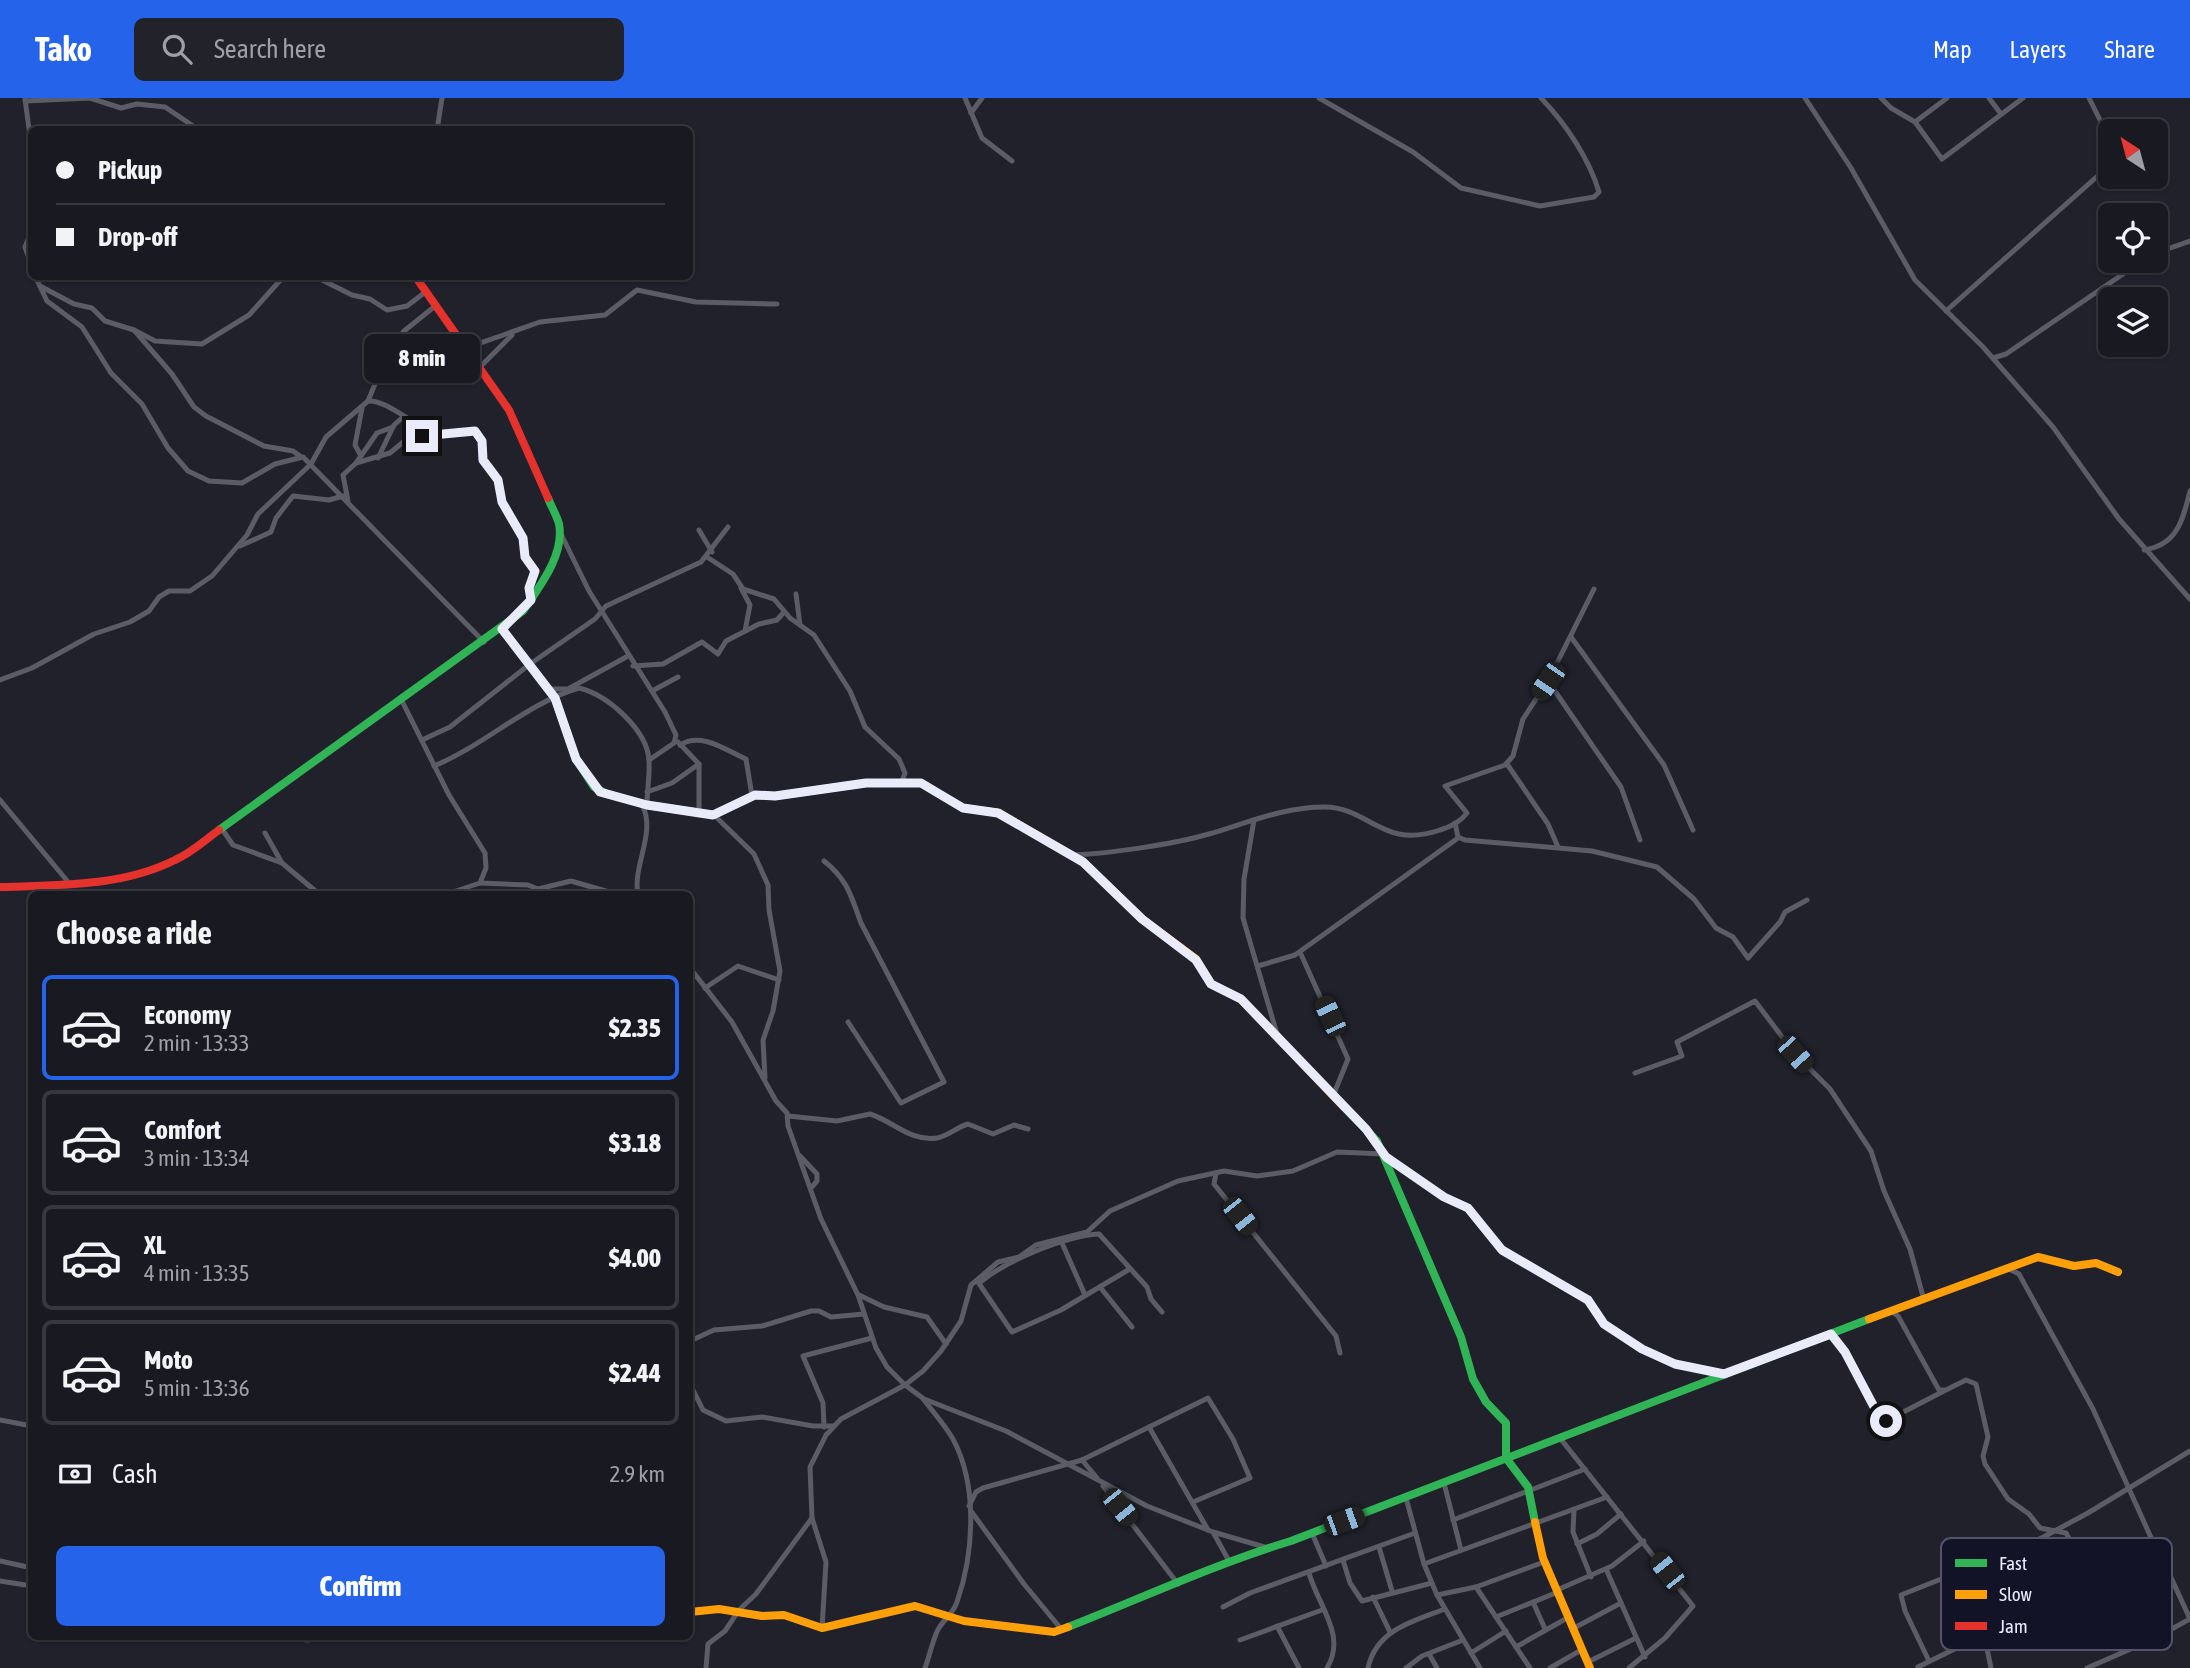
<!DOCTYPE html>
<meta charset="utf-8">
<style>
body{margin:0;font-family:"Asap Condensed",sans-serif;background:#22222a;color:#f1f3f6;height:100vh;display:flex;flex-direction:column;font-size:26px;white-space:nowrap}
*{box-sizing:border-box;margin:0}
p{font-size:23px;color:#9fa0a5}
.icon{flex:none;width:38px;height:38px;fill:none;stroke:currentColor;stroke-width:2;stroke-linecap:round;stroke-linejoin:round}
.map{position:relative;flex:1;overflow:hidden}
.sheet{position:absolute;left:28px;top:793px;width:665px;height:749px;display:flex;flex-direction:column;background:#191921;border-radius:10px;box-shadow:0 2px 5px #0004,0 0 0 2px #37383f}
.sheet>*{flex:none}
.hud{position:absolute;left:28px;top:28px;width:665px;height:154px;border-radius:10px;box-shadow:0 2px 5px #0004,0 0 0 2px #37383f;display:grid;align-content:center;height:154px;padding:0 28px;background:#191921}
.needle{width:46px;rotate:324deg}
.controls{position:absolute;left:2098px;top:21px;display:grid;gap:14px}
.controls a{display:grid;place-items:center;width:70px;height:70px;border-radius:10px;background:#191921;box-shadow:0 2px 5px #0004,0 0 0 2px #37383f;font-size:35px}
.end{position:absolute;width:32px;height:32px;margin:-16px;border:9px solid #eaebfa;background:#111;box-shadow:0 0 0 4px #111}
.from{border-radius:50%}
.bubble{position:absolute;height:49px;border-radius:10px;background:#191921;box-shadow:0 2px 5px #0004,0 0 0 2px #37383f;font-size:23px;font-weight:800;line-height:49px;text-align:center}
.car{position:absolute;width:21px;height:42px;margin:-21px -10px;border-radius:9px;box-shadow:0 0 5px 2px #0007;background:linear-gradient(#222 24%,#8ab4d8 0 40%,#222 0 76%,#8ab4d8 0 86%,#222 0)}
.hud b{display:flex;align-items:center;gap:24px;height:66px;font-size:26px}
.hud b+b{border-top:2px solid #37383f}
.hud i{width:18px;height:18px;background:#f1f3f6}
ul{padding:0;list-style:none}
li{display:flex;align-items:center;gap:21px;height:105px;margin:0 14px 10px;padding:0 14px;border:4px solid #37383f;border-radius:10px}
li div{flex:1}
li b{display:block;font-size:26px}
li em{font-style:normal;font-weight:800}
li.active{border-color:#2563eb}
li>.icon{width:63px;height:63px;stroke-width:1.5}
h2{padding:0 28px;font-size:32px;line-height:84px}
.pay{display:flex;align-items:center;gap:18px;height:77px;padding:0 28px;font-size:26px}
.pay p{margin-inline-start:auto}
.cta{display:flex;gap:14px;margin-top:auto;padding:14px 28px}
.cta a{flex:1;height:80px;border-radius:10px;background:#2563eb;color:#fff;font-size:28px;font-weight:800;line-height:80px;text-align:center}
header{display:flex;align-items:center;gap:42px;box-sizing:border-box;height:98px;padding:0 35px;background:#2563eb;color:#fff}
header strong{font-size:33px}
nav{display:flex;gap:38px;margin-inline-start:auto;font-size:24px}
.search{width:490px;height:63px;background:#22222a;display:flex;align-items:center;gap:18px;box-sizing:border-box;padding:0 24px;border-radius:10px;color:#9fa0a5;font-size:26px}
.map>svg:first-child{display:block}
</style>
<header>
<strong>Tako</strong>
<div class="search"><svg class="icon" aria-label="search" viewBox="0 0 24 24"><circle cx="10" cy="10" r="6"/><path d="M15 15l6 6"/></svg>Search here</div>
<nav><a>Map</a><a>Layers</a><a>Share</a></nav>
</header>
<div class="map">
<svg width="2190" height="1570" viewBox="0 0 2190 1570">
<rect width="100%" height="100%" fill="#21212c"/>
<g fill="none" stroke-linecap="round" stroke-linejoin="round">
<!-- street -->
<g stroke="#5c5c66" stroke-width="5">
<path d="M965,0L982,40L1012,63"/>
<path d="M1319,0L1413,54L1461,90L1540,108L1594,99L1599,94C1589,60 1565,25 1541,0"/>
<path d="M1805,0L1851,70L1915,182L1983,249L2053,329L2119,421L2190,501"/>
<path d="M1881,0L1891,10L1915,24L1942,61L2023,0"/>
<path d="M1989,0L2001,16"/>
<path d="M2089,0L2110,42"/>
<path d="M25,1L32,53"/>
<path d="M25,3L90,0L121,10L137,6L165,9L199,32"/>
<path d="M971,15L982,0"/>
<path d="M1915,24L1947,0"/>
<path d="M437,32L442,0"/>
<path d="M32,85V89"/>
<path d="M32,132L25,149L32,169"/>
<path d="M2156,155L2190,143"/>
<path d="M35,178L47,203L82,229L111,275L142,306L168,350L188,373L209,383L242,385L275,366L303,359L484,544"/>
<path d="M314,178L352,197L370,201L387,212L407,208L424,195"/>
<path d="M40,188L74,206L92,210L105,223L134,232L172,276L194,309L206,318L264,348L293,353L300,358"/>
<path d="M1946,213L2110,67"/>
<path d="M134,232L155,243L202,246L249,217L284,178"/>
<path d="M466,250L540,224L605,217L637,192L696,204L777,206"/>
<path d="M1993,260L2006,256L2142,163"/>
<path d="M480,269L512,237"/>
<path d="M368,303C389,302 415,330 437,336"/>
<path d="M361,358L355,347L362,310"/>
<path d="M378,360L394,327L403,319"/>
<path d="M356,365L377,335L393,329"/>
<path d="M348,403L343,377L356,365L390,355L408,340L477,334L482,343L483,362L498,381L502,404L522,441L525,459L534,470L536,476L529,493L531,501"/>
<path d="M699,432L712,454"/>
<path d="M560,434L589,493L665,614L676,637L674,645L649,662"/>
<path d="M240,448L271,434L276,420L293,398L329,402L343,398"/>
<path d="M2144,452C2178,447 2183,421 2190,393"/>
<path d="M707,459L733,476L743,491L774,501L790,520L814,537L850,593L865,629L899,661L905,675L901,686"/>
<path d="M741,490L750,507L745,533"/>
<path d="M796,496L800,527"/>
<path d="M1571,539L1664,667L1693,732"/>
<path d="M633,568L663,566L702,544L718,556L726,543L759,526L777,522L784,514"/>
<path d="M0,582L32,570L94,536L130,524L149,513L159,499L169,493H190L212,478L247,437L258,416L311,366L326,339L368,303L387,257L404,233L434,209"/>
<path d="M1548,583L1621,689L1640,742"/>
<path d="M549,591H568L628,558"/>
<path d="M652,593L678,579"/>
<path d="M402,603L449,697L485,755L486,770L480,785L447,796"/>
<path d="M422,642L450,629L530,566L595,521L606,508L701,464L728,429"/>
<path d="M678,644L699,666V716"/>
<path d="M680,647C701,633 727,653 746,661L752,698"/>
<path d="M1507,666L1548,726L1558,749"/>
<path d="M434,668C485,647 527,605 579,590C608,597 647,632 649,662C650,677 647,692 647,707"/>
<path d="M647,694L672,685L699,666"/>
<path d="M0,702L69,785"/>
<path d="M714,717L754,756L768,787L769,812L780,873L773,913L763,942L765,980"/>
<path d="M1254,722L1244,781L1243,820L1277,936"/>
<path d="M1455,725L1458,739L1465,742L1592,753L1657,769L1694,801L1716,830L1733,839L1748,860L1780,824L1785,814L1807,802"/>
<path d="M222,731L233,747L282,765L319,796"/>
<path d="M265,735L282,765"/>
<path d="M1071,757C1108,756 1174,746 1209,736C1247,725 1284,709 1324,709C1370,709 1382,752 1440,732C1450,729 1461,723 1467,715L1445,688L1505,667L1513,658L1523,621L1548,583L1594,491"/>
<path d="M824,763C848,782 851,798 861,825L944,984L901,1005L848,924"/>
<path d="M480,785L528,787L538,791L571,783L616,796"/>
<path d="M638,796C632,769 657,733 642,707"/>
<path d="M1300,854L1348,961L1333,998"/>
<path d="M1258,868L1295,857L1458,740"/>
<path d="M690,870L732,924L776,1003L787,1015L788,1028L821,1121L858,1197L876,1250L887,1269L905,1287L924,1301L1006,1333L1147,1408L1213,1434L1268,1450"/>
<path d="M705,890L738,868L779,882"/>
<path d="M1635,975L1682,958L1677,944L1755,903L1795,956L1830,991L1871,1053L1884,1093L1910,1151L1924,1202"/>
<path d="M788,1018L837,1023L870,1016C893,1023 910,1044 937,1040C948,1038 957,1029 968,1026L993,1036L1014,1027L1028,1031"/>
<path d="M800,1058L817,1076V1083L811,1090"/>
<path d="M1386,1060L1444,1099L1468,1110L1502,1152L1588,1202L1604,1226L1627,1243L1675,1266L1722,1276"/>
<path d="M1216,1075L1214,1086L1336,1238L1340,1255"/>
<path d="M1062,1145L1085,1197"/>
<path d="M2009,1171L2019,1176L2093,1311L2153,1444L2154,1453"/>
<path d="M978,1184L1012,1234L1061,1212L1128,1172"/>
<path d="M979,1185C1006,1163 1064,1138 1099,1136L1147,1189L1151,1201L1162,1214"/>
<path d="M1100,1189L1132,1229"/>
<path d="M859,1197L884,1209L927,1219L946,1246"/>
<path d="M1892,1214L1898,1218L1939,1292H1946L1966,1282L1976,1286L1988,1339L1983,1358L1985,1366L2008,1401L2029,1416L2040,1430L2066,1435L2130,1549L2146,1545L2190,1521"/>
<path d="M1831,1236L1845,1254L1884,1324L1944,1293"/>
<path d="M690,1243L714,1232L762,1228L811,1213H819L831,1219L864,1216"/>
<path d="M690,1286L703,1312L726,1323L762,1319L813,1328H833"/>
<path d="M924,1302C934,1315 945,1327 953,1341C978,1388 974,1455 957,1504C953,1516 945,1520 939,1530C934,1537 929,1560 925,1570"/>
<path d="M0,1322L32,1328"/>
<path d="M824,1329L823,1305L803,1258L872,1240"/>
<path d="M1149,1329L1208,1432"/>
<path d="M1560,1340L1693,1508L1665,1540L1629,1570"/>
<path d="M1082,1362L1097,1380"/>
<path d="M1444,1385L1461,1452"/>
<path d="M1103,1388L1178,1486"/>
<path d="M1406,1400L1424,1466L1437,1497L1480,1570"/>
<path d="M969,1408L976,1394L983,1390L1082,1362L1208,1300L1233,1341L1250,1380L1193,1404"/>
<path d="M1574,1411L1573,1434L1591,1479"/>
<path d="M971,1413L1024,1486L1062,1532"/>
<path d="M1453,1422L1585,1371"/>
<path d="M1213,1434L1229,1463"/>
<path d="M1312,1435L1326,1468"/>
<path d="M1577,1446L1597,1436L1621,1416"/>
<path d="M1379,1449L1392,1493"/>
<path d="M1343,1462L1350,1485L1362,1503L1432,1485"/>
<path d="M0,1463L32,1470"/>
<path d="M1987,1464L2012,1511V1521"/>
<path d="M1424,1466L1607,1399"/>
<path d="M1606,1471L1645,1559"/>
<path d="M1309,1475C1318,1508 1347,1537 1327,1570"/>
<path d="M0,1483L32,1488"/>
<path d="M1476,1489L1530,1570"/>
<path d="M1557,1492L1612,1468L1644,1443"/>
<path d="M1437,1497L1476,1489L1544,1464"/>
<path d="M1373,1499L1390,1534"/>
<path d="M1533,1504L1545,1531"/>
<path d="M1223,1509L1250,1495L1415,1435"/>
<path d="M1496,1519L1558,1494"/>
<path d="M1277,1528L1299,1570"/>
<path d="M822,1530L826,1464L812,1420L810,1369L826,1337L841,1321L905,1287L923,1273L941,1253L961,1223L971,1187L998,1164L1019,1159L1036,1147L1087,1134L1110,1113L1178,1083L1224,1073L1257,1078L1293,1073L1337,1054L1384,1056"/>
<path d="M1574,1530L1621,1505"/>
<path d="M1984,1536L1991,1570"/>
<path d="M285,1538L307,1542L343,1538"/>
<path d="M1240,1542L1322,1512"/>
<path d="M1516,1549L1569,1519"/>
<path d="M1471,1555L1506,1533"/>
<path d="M1429,1556L1437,1570"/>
<path d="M1929,1563L1905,1513L1901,1497L2034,1444L2088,1415L2190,1353"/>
<path d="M1588,1564L1636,1540"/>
<path d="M1918,1569L2154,1453L2163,1462L2190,1521"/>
<path d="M706,1570L708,1546L725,1533L739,1512L756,1496L812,1420"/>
<path d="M1368,1570C1376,1532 1413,1523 1445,1511"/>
<path d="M1406,1570L1422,1558L1463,1542"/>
<path d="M1550,1570L1583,1551"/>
<path d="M2087,1570L2133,1550"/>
</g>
<!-- fast -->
<g stroke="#30b455" stroke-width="8">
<path d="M502,531L555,600L576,661L594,689L607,696L647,707L714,717L755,697L775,698L866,685H921L963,710L999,715"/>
<path d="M219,732L523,513C539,489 565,457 559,426C557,418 551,408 548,400"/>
<path d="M1344,1009L1377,1043L1461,1239L1473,1281L1486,1304L1506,1325V1360L1528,1389L1535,1424"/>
<path d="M1068,1529C1142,1500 1215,1466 1291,1443L1869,1221"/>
</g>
<!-- slow -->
<g stroke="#ff9f0a" stroke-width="8">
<path d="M999,715L1083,764L1142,821L1196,861L1211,886L1241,901L1344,1009"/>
<path d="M1869,1221L2038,1159L2074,1168L2096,1165L2118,1174"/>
<path d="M1535,1424L1543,1460L1590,1570"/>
<path d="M690,1514L719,1511L762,1518L784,1517L822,1530L915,1508L964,1523L1054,1534L1068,1529"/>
</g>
<!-- jam -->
<g stroke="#e5322d" stroke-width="8">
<path d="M415,178L509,312L548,400"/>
<path d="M0,789C59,787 121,789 175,762C191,755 205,742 219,732"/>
</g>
</g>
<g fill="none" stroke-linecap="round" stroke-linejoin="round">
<!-- route -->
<path stroke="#eaebfa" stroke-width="9" d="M422,338L475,333L482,343L483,362L498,382L502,404L523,440L525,459L535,473L529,490L531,502L502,531L555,600L576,661L600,694L647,707L713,717L755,697L775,698L866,685H921L963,710L998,715L1083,764L1142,821L1196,862L1211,886L1241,901L1366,1031L1386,1059L1444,1099L1468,1110L1502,1152L1588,1202L1604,1226L1642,1251L1675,1266L1724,1276L1831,1236L1845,1254L1881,1322L1886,1323"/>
</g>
<!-- legend -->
<rect x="1941" y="1440" width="231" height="112" rx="10" fill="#131327" stroke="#545466" stroke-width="2"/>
<rect x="1955" y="1461" width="32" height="8" fill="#30b455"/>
<rect x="1955" y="1492" width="32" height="9" fill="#ff9f0a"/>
<rect x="1955" y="1524" width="32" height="8" fill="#e5322d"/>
<g font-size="19" fill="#eaebfa">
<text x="1999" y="1472">Fast</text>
<text x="1999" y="1503">Slow</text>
<text x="1999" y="1535">Jam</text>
</g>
</svg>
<div class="controls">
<a><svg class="needle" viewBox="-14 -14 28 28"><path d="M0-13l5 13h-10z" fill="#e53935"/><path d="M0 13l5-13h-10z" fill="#9fa0a5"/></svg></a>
<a><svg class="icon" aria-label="locate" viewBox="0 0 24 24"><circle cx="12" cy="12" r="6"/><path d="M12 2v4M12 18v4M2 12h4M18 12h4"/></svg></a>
<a><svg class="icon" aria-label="layers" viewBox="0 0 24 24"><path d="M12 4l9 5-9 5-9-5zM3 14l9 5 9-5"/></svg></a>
</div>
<i class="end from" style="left:1886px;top:1323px"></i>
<i class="end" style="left:422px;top:338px"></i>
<div class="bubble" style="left:364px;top:236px;width:116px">8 min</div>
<i class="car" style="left:1548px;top:583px;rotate:214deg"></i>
<i class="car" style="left:1330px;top:918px;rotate:335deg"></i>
<i class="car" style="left:1795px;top:956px;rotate:138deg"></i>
<i class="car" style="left:1240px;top:1118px;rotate:142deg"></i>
<i class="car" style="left:1120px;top:1409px;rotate:141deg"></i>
<i class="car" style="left:1344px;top:1423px;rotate:70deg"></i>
<i class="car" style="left:1667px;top:1473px;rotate:322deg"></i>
<div class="hud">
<b><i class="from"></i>Pickup</b>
<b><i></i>Drop-off</b>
</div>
<section class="sheet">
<h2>Choose a ride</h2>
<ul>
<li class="active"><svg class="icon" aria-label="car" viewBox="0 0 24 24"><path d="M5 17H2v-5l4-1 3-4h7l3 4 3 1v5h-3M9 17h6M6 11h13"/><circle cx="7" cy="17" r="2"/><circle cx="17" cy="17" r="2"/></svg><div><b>Economy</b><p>2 min · 13:33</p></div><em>$2.35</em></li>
<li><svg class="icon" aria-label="car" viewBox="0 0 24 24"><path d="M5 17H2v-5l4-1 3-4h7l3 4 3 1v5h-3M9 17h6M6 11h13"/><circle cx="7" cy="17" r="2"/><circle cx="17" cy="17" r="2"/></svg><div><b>Comfort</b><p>3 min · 13:34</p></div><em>$3.18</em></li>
<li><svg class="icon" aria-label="car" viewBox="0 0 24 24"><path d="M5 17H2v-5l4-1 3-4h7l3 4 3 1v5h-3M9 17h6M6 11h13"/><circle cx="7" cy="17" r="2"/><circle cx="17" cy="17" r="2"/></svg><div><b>XL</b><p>4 min · 13:35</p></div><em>$4.00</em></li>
<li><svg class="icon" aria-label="car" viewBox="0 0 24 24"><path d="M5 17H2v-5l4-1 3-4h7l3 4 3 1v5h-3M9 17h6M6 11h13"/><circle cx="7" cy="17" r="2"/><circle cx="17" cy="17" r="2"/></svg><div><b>Moto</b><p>5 min · 13:36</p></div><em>$2.44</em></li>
</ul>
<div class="pay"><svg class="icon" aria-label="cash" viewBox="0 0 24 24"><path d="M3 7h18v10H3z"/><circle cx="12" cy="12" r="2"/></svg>Cash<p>2.9 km</p></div>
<div class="cta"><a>Confirm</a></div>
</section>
</div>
